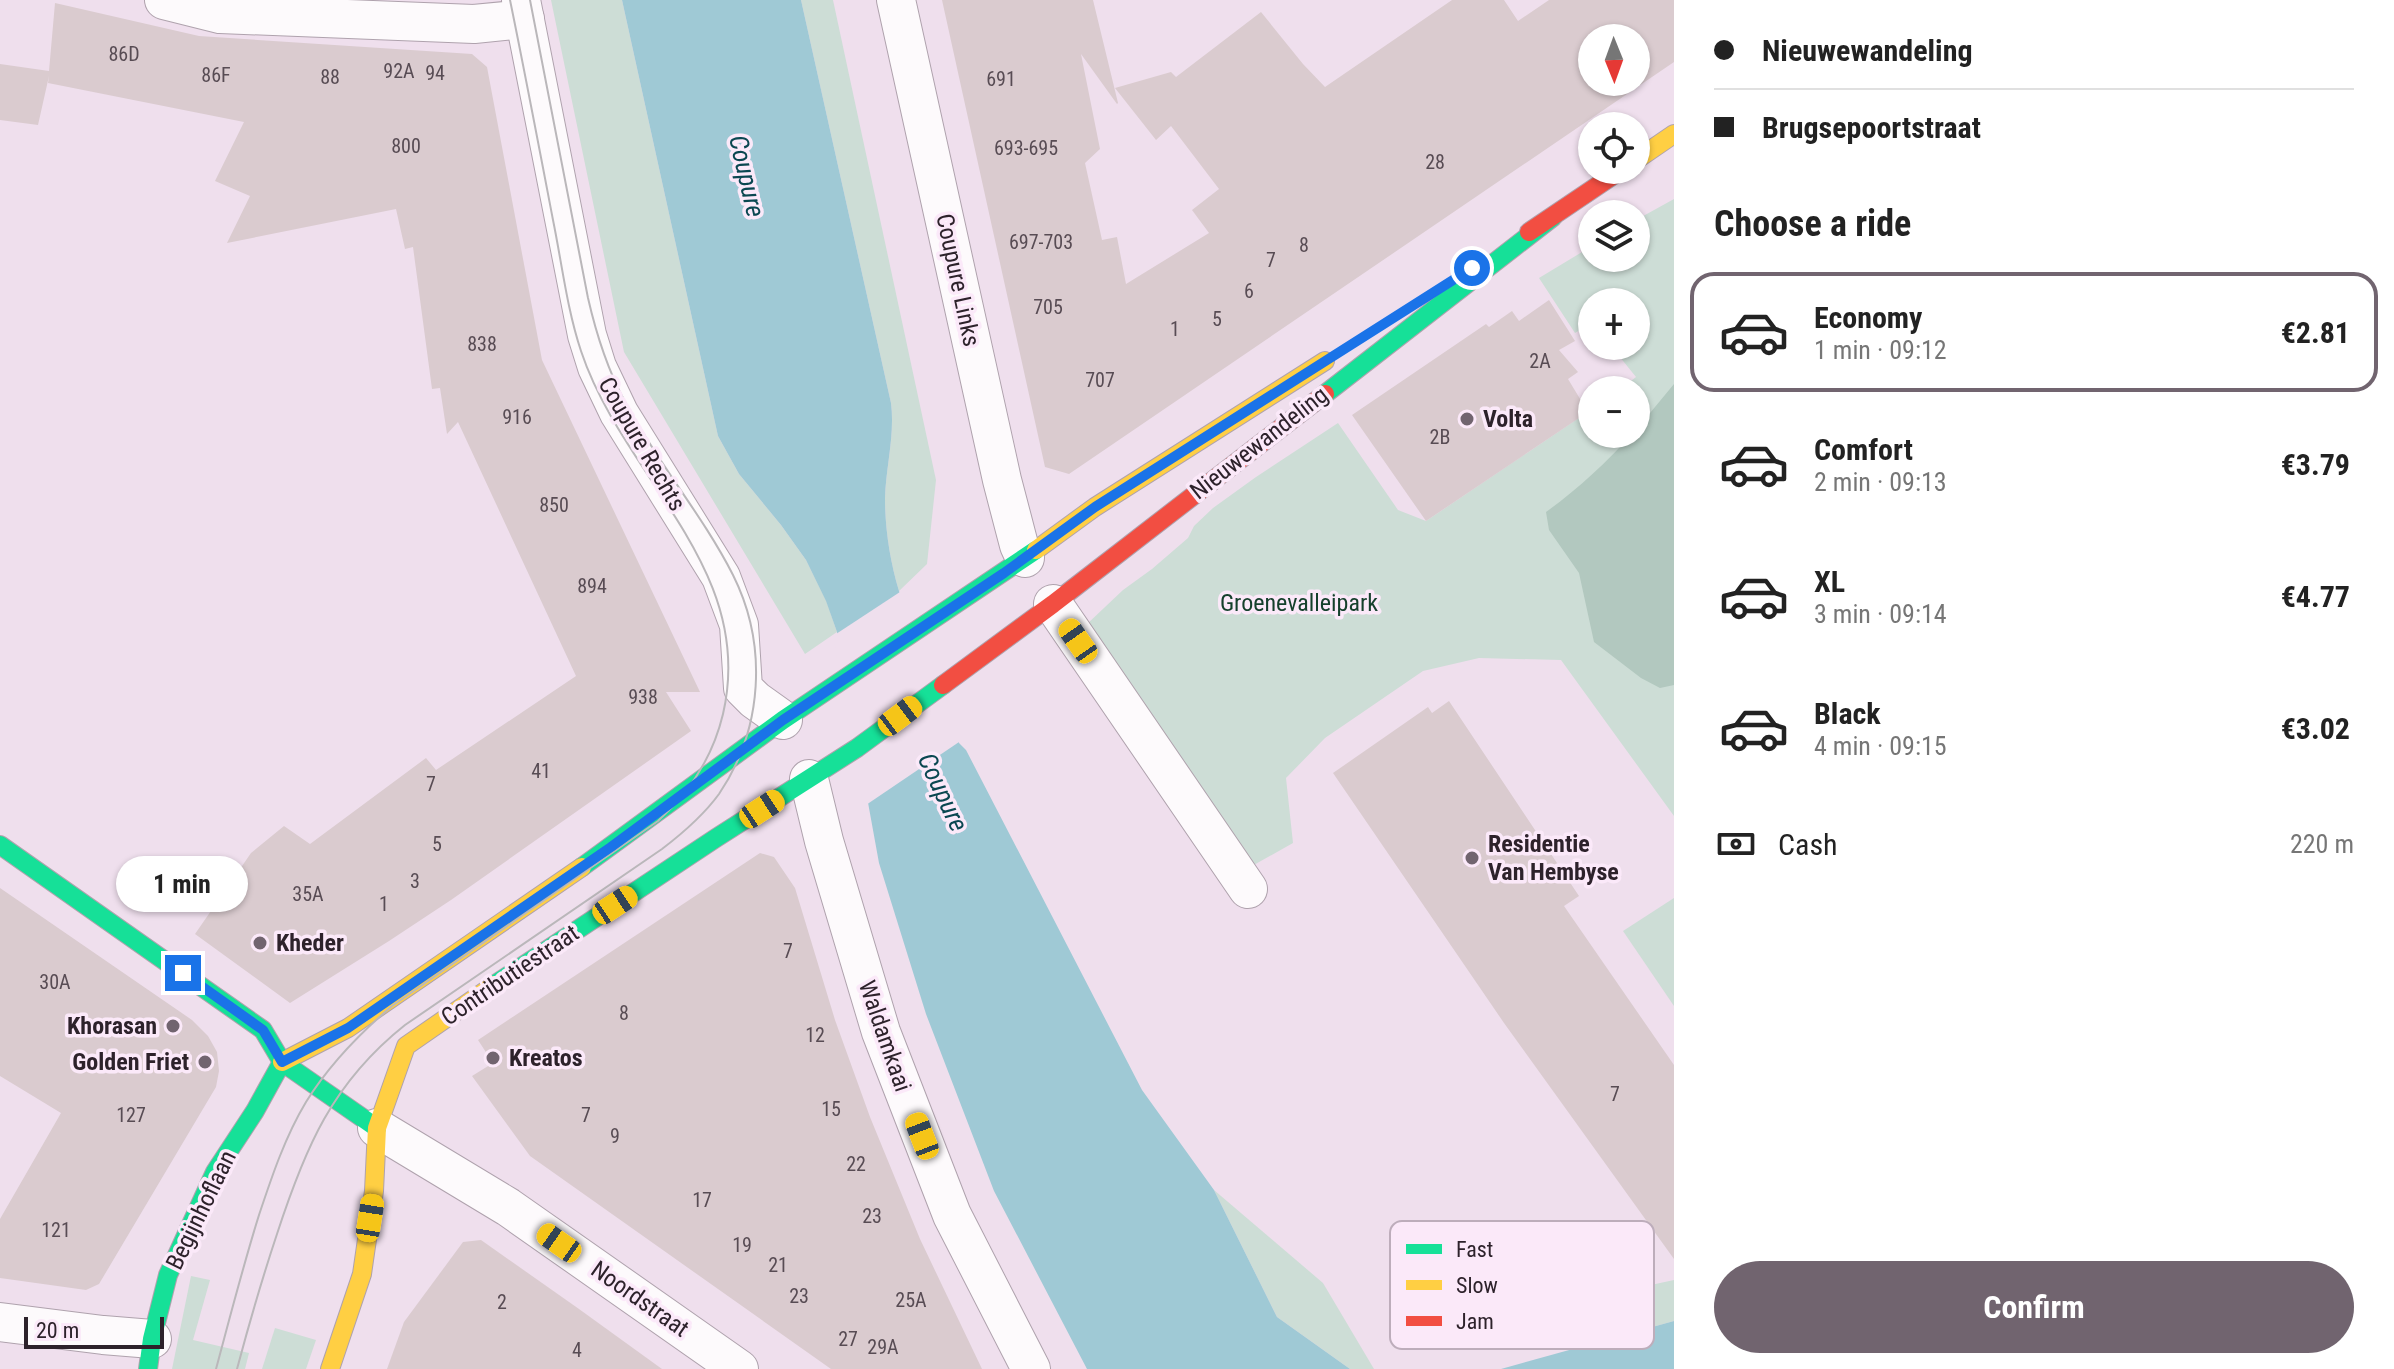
<!DOCTYPE html>
<meta charset="utf-8">
<style>
body{margin:0;font-family:"Roboto Condensed",sans-serif;background:#f6f6f6;color:#222;height:100vh;display:flex;flex-direction:column;font-size:30px;white-space:nowrap}
*{box-sizing:border-box;margin:0}
p{font-size:26px;color:#767676}
.icon{flex:none;width:44px;height:44px;fill:none;stroke:currentColor;stroke-width:2;stroke-linecap:round;stroke-linejoin:round}
.map{position:relative;flex:1;overflow:hidden}
.drawer{display:flex;flex-direction:column;background:#fff;width:720px}
.drawer>*{flex:none}
.banner{display:grid;align-content:center;height:176px;padding:0 40px;background:#fff}
.needle{width:52px;rotate:179deg}
.buttons{position:absolute;left:1578px;top:24px;display:grid;gap:16px}
.buttons a{display:grid;place-items:center;width:72px;height:72px;border-radius:50%;background:#fff;box-shadow:0 2px 6px #0004;font-size:40px}
.scale{position:absolute;left:24px;bottom:20px;width:140px;box-sizing:border-box;padding-left:8px;border:4px solid #2d222b;border-top:0;font-size:22px;line-height:28px;white-space:nowrap;color:#2d222b;-webkit-text-stroke:6px #fbe9f9;paint-order:stroke}
.end{position:absolute;width:36px;height:36px;margin:-18px;border:10px solid #1a73e8;background:#fff;box-shadow:0 0 0 4px #fff}
.from{border-radius:50%}
.bubble{position:absolute;height:56px;border-radius:28px;background:#fff;box-shadow:0 2px 6px #0004;font-size:26px;font-weight:700;line-height:56px;text-align:center}
.car{position:absolute;width:24px;height:48px;margin:-24px -12px;border-radius:10px;box-shadow:0 0 6px 2px #0007;background:linear-gradient(#f5c518 24%,#345 0 40%,#f5c518 0 76%,#345 0 86%,#f5c518 0)}
.banner b{display:flex;align-items:center;gap:28px;height:76px;font-size:30px}
.banner b+b{border-top:2px solid #e0e0e0}
.banner i{width:20px;height:20px;background:#222}
ul{padding:0;list-style:none}
li{display:flex;align-items:center;gap:24px;height:120px;margin:0 16px 12px;padding:0 24px;border:4px solid transparent;border-radius:24px}
li div{flex:1}
li b{display:block;font-size:30px}
li em{font-style:normal;font-weight:700}
li.current{border-color:#71646f}
li>.icon{width:72px;height:72px;stroke-width:1.5}
h2{padding:0 40px;font-size:36px;line-height:96px}
.pay{display:flex;align-items:center;gap:20px;height:88px;padding:0 40px;font-size:30px}
.pay p{margin-inline-start:auto}
.action{display:flex;gap:16px;margin-top:auto;padding:16px 40px}
.action a{flex:1;height:92px;border-radius:48px;background:#71646f;color:#fff;font-size:32px;font-weight:700;line-height:92px;text-align:center}
main{display:flex;flex:1;min-height:0}
.map>svg:first-child{display:block}
</style>
<main>
<div class="map">
<svg width="1674" height="1369" viewBox="0 0 1674 1369">
<rect width="100%" height="100%" fill="#efdfed"/>
<!-- green -->
<g fill="#cdddd6">
<path d="M551,0H622L718,436L739,474L781,525L806,560L826,600L837,632L805,654L624,352Z"/>
<path d="M801,0H833L936,480L927,564L899,591C890,561 885,529 885,498C886,466 895,435 891,403Z"/>
<path d="M1674,199V816L1561,660L1479,658L1423,671L1325,738L1286,778L1293,843L1252,866L1139,697L1086,625L1123,590L1152,569L1188,538L1194,526L1213,508L1256,477L1338,423L1398,510L1426,521L1592,409V434H1636V390H1619L1636,377L1611,346H1636V302H1592V323L1575,333L1539,278L1592,246V258H1636V220Z"/>
<path d="M1674,898V1006L1623,931Z"/>
<path d="M1214,1190L1323,1283L1374,1369H1350L1277,1317Z"/>
<path d="M191,1276L210,1280L193,1340L249,1353L245,1369H172Z"/>
<path d="M1674,1280V1321L1605,1340L1614,1293Z"/>
<path d="M275,1328L316,1340L306,1369H262Z"/>
</g>
<!-- forest -->
<path fill="#b2c8bf" d="M1674,384V685L1660,688L1641,678L1594,642L1579,573L1549,530L1546,512C1578,489 1606,463 1632,434H1636V430Z"/>
<!-- water -->
<g fill="#9fc9d5">
<path d="M622,0H801L891,403C895,435 886,466 885,498C885,529 890,561 899,591L959,743L966,750L1142,1090L1214,1190L1277,1317L1350,1369H1087L994,1191L926,1014L879,863L837,632L826,601L806,560L781,525L739,474L718,436Z"/>
<path d="M1674,1321V1369H1501Z"/>
</g>
<!-- pier -->
<path fill="#efdfed" d="M903,590L962,740L866,805L862,797L833,636Z"/>
<!-- building -->
<g fill="#dacbcf" fill-rule="evenodd">
<path d="M942,0H1093L1118,103L1117,104L1081,54L1100,149L1085,163L1102,240L1117,237L1126,284L1209,233L1192,210L1219,189L1171,126L1156,140L1115,88L1171,72L1176,77L1261,12L1303,64L1325,87L1452,0H1504L1518,21L1549,0H1674V62L1069,474L1045,467ZM1592,38H1636V82H1592Z"/>
<path d="M55,3L199,36L472,54L487,67L542,360L700,692H666L691,731L451,900L389,941L290,1003L195,934L251,853L284,826L310,844L426,758L436,770L576,676L458,422L447,434L440,388L432,389L413,247L405,249L396,209L227,243L250,196L215,181L244,122L48,83L49,76L38,125L0,120V64L49,71Z"/>
<path d="M1549,300L1575,341L1559,350L1578,372L1568,379L1588,412L1426,521L1352,415L1486,324L1489,327L1512,311L1519,321Z"/>
<path d="M1449,701L1579,896L1564,906L1674,1065V1259L1504,1023L1333,773L1428,707L1432,713Z"/>
<path d="M760,853L774,857L795,888L835,1020L870,1117L920,1239L982,1369H831L530,1156L472,1076L493,1063L478,1040Z"/>
<path d="M0,888L192,1020L208,1036L217,1052L219,1071L216,1087L99,1284L86,1290L0,1278V1219L61,1113L0,1076Z"/>
<path d="M481,1240L579,1309L662,1369H387L404,1322L463,1242Z"/>
</g>
<g fill="none" stroke-linecap="round" stroke-linejoin="round">
<!-- street casing -->
<g stroke="#afa2ad" stroke-width="40">
<g id="street">
<path d="M164,0L220,14L474,24L525,19"/>
<path d="M521,0L587,335L597,367L619,413L721,577L739,625L743,688L755,700L783,720"/>
<path d="M896,0L1002,480L1019,545L1025,558"/>
<path d="M1053,604L1248,889"/>
<path d="M809,779L824,841L881,1032L952,1215L1031,1369"/>
<path d="M377,1128L508,1207L739,1369"/>
<path d="M0,1322L103,1335L152,1339"/>
</g>
</g>
<!-- fast casing -->
<g stroke="#afa2ad" stroke-width="20">
<g id="fast">
<path d="M1325,394L1553,217"/>
<path d="M0,845L263,1030L282,1062L377,1128"/>
<path d="M582,867L783,720L1036,550"/>
<path d="M494,985L716,838L857,748L943,685"/>
<path d="M148,1369L152,1339L168,1275L215,1172L255,1111L282,1062"/>
</g>
</g>
<!-- slow casing -->
<g stroke="#afa2ad" stroke-width="20">
<g id="slow">
<path d="M1636,160L1674,134"/>
<path d="M1036,550L1095,507L1325,361"/>
<path d="M282,1062L348,1028L582,867"/>
<path d="M330,1369L362,1274L374,1191L377,1128L406,1046L494,985"/>
</g>
</g>
<!-- jam casing -->
<g stroke="#afa2ad" stroke-width="20">
<g id="jam">
<path d="M1529,232L1621,170"/>
<path d="M943,685L1053,604L1325,394"/>
</g>
</g>
<!-- street -->
<use href="#street" stroke="#fdfafc" stroke-width="38"/>
<!-- fast -->
<use href="#fast" stroke="#16e098" stroke-width="18"/>
<!-- slow -->
<use href="#slow" stroke="#ffcf43" stroke-width="18"/>
<!-- jam -->
<use href="#jam" stroke="#f24e42" stroke-width="18"/>
<!-- tram -->
<g stroke="#bab7ba" stroke-width="2">
<path d="M216,1369C230,1317 243,1266 259,1215C272,1176 285,1137 306,1102C329,1065 359,1034 392,1006L658,821C690,792 713,756 723,714C757,568 623,478 581,351C567,309 562,264 553,220C539,147 525,73 510,0"/>
<path d="M237,1369C249,1324 262,1279 277,1234C305,1148 332,1083 405,1025L662,849C683,833 703,816 719,794C763,729 768,645 733,575C702,514 656,461 624,400C607,368 596,333 588,298L530,0"/>
</g>
</g>
<g fill="none" stroke-linecap="round" stroke-linejoin="round">
<!-- route -->
<path stroke="#1a73e8" stroke-width="10" d="M183,973L263,1030L282,1062L348,1028L611,847L783,720L1004,573L1095,507L1472,268"/>
</g>
<!-- markers -->
<g fill="#71646f" stroke="#fbe9f9" stroke-width="3">
<circle cx="1467" cy="419" r="8"/>
<circle cx="1472" cy="858" r="8"/>
<circle cx="260" cy="943" r="8"/>
<circle cx="173" cy="1026" r="8"/>
<circle cx="493" cy="1058" r="8"/>
<circle cx="205" cy="1062" r="8"/>
</g>
<g text-anchor="middle" dominant-baseline="central" stroke-width="7" stroke-linejoin="round" paint-order="stroke">
<!-- number labels -->
<g font-size="20" fill="#584c54">
<text x="124" y="54">86D</text>
<text x="399" y="71">92A</text>
<text x="435" y="73">94</text>
<text x="216" y="75">86F</text>
<text x="330" y="77">88</text>
<text x="1001" y="79">691</text>
<text x="406" y="146">800</text>
<text x="1026" y="148">693-695</text>
<text x="1435" y="162">28</text>
<text x="1041" y="242">697-703</text>
<text x="1304" y="245">8</text>
<text x="1271" y="260">7</text>
<text x="1249" y="291">6</text>
<text x="1048" y="307">705</text>
<text x="1217" y="319">5</text>
<text x="1175" y="329">1</text>
<text x="482" y="344">838</text>
<text x="1540" y="361">2A</text>
<text x="1100" y="380">707</text>
<text x="517" y="417">916</text>
<text x="1440" y="437">2B</text>
<text x="554" y="505">850</text>
<text x="592" y="586">894</text>
<text x="643" y="697">938</text>
<text x="541" y="771">41</text>
<text x="431" y="784">7</text>
<text x="437" y="844">5</text>
<text x="415" y="881">3</text>
<text x="308" y="894">35A</text>
<text x="384" y="904">1</text>
<text x="788" y="951">7</text>
<text x="55" y="982">30A</text>
<text x="624" y="1013">8</text>
<text x="815" y="1035">12</text>
<text x="1615" y="1094">7</text>
<text x="831" y="1109">15</text>
<text x="131" y="1115">127</text>
<text x="586" y="1115">7</text>
<text x="615" y="1136">9</text>
<text x="856" y="1164">22</text>
<text x="702" y="1200">17</text>
<text x="872" y="1216">23</text>
<text x="56" y="1230">121</text>
<text x="742" y="1245">19</text>
<text x="778" y="1265">21</text>
<text x="799" y="1296">23</text>
<text x="911" y="1300">25A</text>
<text x="502" y="1302">2</text>
<text x="848" y="1339">27</text>
<text x="883" y="1347">29A</text>
<text x="577" y="1350">4</text>
</g>
<!-- street labels -->
<g font-size="24" fill="#2d222b" stroke="#fbe9f9">
<text transform="translate(958 280) rotate(78)">Coupure Links</text>
<text transform="translate(1259 443) rotate(-38)">Nieuwewandeling</text>
<text transform="translate(642 444) rotate(60)">Coupure Rechts</text>
<text transform="translate(510 975) rotate(-34)">Contributiestraat</text>
<text transform="translate(885 1036) rotate(71)">Waldamkaai</text>
<text transform="translate(201 1210) rotate(-64)">Begijnhoflaan</text>
<text transform="translate(640 1299) rotate(35)">Noordstraat</text>
</g>
<!-- poi labels -->
<g font-size="24" font-weight="bold" fill="#2d222b" stroke="#fbe9f9" text-anchor="start">
<text x="1483" y="419">Volta</text>
<text x="1488" y="844">Residentie<tspan x="1488" dy="28">Van Hembyse</tspan></text>
<text x="276" y="943">Kheder</text>
<text x="157" y="1026" text-anchor="end">Khorasan</text>
<text x="509" y="1058">Kreatos</text>
<text x="189" y="1062" text-anchor="end">Golden Friet</text>
</g>
<!-- park labels -->
<g font-size="24" fill="#15402c" stroke="#fbe9f9">
<text x="1299" y="603">Groenevalleipark</text>
</g>
<!-- water labels -->
<g font-size="26" font-style="italic" fill="#0a4751" stroke="#fbe9f9">
<text transform="translate(747 176) rotate(77)">Coupure</text>
<text transform="translate(943 792) rotate(65)">Coupure</text>
</g>
</g>
<!-- legend -->
<rect x="1390" y="1221" width="264" height="128" rx="12" fill="#fbe9f9" stroke="#bdadbb" stroke-width="2"/>
<rect x="1406" y="1244" width="36" height="10" fill="#16e098"/>
<rect x="1406" y="1280" width="36" height="10" fill="#ffcf43"/>
<rect x="1406" y="1316" width="36" height="10" fill="#f24e42"/>
<g font-size="22" fill="#2d222b">
<text x="1456" y="1257">Fast</text>
<text x="1456" y="1293">Slow</text>
<text x="1456" y="1329">Jam</text>
</g>
</svg>
<div class="buttons">
<a><svg class="needle" viewBox="-14 -14 28 28"><path d="M0-13l5 13h-10z" fill="#e53935"/><path d="M0 13l5-13h-10z" fill="#767676"/></svg></a>
<a><svg class="icon" aria-label="locate" viewBox="0 0 24 24"><circle cx="12" cy="12" r="6"/><path d="M12 2v4M12 18v4M2 12h4M18 12h4"/></svg></a>
<a><svg class="icon" aria-label="layers" viewBox="0 0 24 24"><path d="M12 4l9 5-9 5-9-5zM3 14l9 5 9-5"/></svg></a>
<a>+</a>
<a>−</a>
</div>
<div class="scale">20 m</div>
<i class="end from" style="left:1472px;top:268px"></i>
<i class="end" style="left:183px;top:973px"></i>
<div class="bubble" style="left:116px;top:856px;width:132px">1 min</div>
<i class="car" style="left:1078px;top:641px;rotate:325deg"></i>
<i class="car" style="left:900px;top:716px;rotate:53deg"></i>
<i class="car" style="left:762px;top:809px;rotate:57deg"></i>
<i class="car" style="left:615px;top:905px;rotate:57deg"></i>
<i class="car" style="left:922px;top:1136px;rotate:339deg"></i>
<i class="car" style="left:370px;top:1218px;rotate:9deg"></i>
<i class="car" style="left:559px;top:1243px;rotate:305deg"></i>
</div>
<section class="drawer">
<div class="banner">
<b><i class="from"></i>Nieuwewandeling</b>
<b><i></i>Brugsepoortstraat</b>
</div>
<h2>Choose a ride</h2>
<ul>
<li class="current"><svg class="icon" aria-label="car" viewBox="0 0 24 24"><path d="M5 17H2v-5l4-1 3-4h7l3 4 3 1v5h-3M9 17h6M6 11h13"/><circle cx="7" cy="17" r="2"/><circle cx="17" cy="17" r="2"/></svg><div><b>Economy</b><p>1 min · 09:12</p></div><em>€2.81</em></li>
<li><svg class="icon" aria-label="car" viewBox="0 0 24 24"><path d="M5 17H2v-5l4-1 3-4h7l3 4 3 1v5h-3M9 17h6M6 11h13"/><circle cx="7" cy="17" r="2"/><circle cx="17" cy="17" r="2"/></svg><div><b>Comfort</b><p>2 min · 09:13</p></div><em>€3.79</em></li>
<li><svg class="icon" aria-label="car" viewBox="0 0 24 24"><path d="M5 17H2v-5l4-1 3-4h7l3 4 3 1v5h-3M9 17h6M6 11h13"/><circle cx="7" cy="17" r="2"/><circle cx="17" cy="17" r="2"/></svg><div><b>XL</b><p>3 min · 09:14</p></div><em>€4.77</em></li>
<li><svg class="icon" aria-label="car" viewBox="0 0 24 24"><path d="M5 17H2v-5l4-1 3-4h7l3 4 3 1v5h-3M9 17h6M6 11h13"/><circle cx="7" cy="17" r="2"/><circle cx="17" cy="17" r="2"/></svg><div><b>Black</b><p>4 min · 09:15</p></div><em>€3.02</em></li>
</ul>
<div class="pay"><svg class="icon" aria-label="cash" viewBox="0 0 24 24"><path d="M3 7h18v10H3z"/><circle cx="12" cy="12" r="2"/></svg>Cash<p>220 m</p></div>
<div class="action"><a>Confirm</a></div>
</section>
</main>
